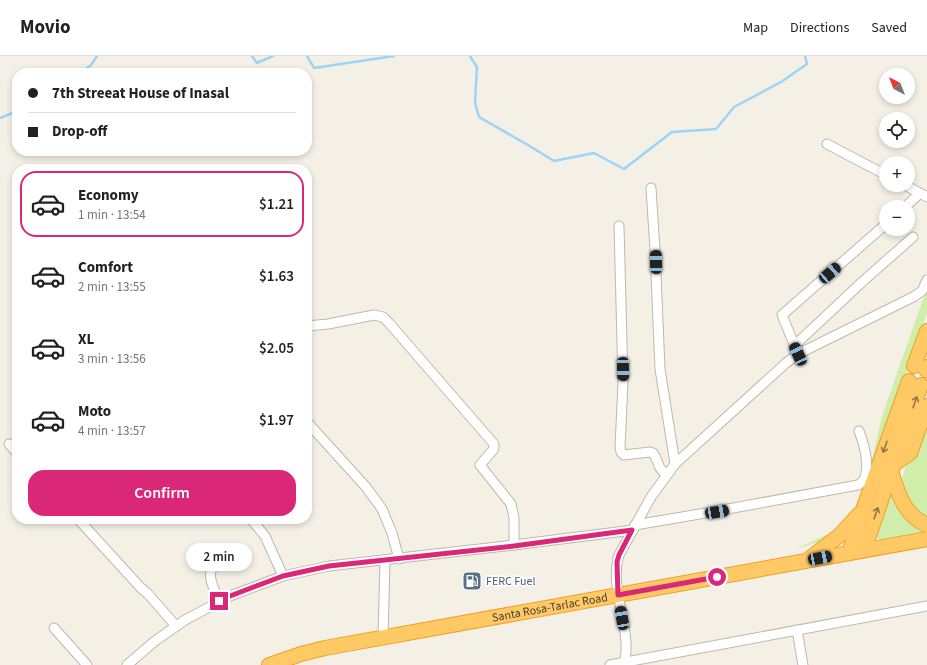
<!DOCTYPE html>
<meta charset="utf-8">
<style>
body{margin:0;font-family:"Source Sans 3",sans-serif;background:#f6f6f6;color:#222;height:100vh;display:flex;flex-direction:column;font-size:15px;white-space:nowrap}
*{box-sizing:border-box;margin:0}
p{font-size:13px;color:#767676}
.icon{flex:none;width:22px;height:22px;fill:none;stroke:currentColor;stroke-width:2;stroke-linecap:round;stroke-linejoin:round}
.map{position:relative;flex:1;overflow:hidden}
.details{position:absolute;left:12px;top:108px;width:300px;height:360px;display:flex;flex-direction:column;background:#fff;border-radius:16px;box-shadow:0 2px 6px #0003}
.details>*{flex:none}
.top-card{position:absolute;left:12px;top:12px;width:300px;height:88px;border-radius:16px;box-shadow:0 2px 6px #0003;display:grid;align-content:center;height:88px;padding:0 16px;background:#fff}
.needle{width:26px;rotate:318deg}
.fabs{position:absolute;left:879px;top:12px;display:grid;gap:8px}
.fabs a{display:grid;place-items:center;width:36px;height:36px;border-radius:50%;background:#fff;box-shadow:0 2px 6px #0003;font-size:20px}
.end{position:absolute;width:18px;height:18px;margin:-9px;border:5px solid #db2777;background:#fff;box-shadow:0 0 0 2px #fff}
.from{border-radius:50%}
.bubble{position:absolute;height:28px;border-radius:14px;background:#fff;box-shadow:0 2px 6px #0003;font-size:13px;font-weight:600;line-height:28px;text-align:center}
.car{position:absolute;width:12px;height:24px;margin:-12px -6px;border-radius:5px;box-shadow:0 0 3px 1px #0007;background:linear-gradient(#222 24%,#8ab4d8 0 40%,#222 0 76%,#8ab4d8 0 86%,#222 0)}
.top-card b{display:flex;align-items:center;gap:14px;height:38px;font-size:15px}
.top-card b+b{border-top:1px solid #e0e0e0}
.top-card i{width:10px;height:10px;background:#222}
ul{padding:7px 0 0;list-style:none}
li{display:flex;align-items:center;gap:12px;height:66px;margin:0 8px 6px;padding:0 8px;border:2px solid transparent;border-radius:16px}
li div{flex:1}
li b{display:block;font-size:15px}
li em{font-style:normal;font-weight:600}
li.on{border-color:#db2777}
li>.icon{width:36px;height:36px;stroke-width:1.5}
.cta{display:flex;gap:8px;margin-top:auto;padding:8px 16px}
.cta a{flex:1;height:46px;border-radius:16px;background:#db2777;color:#fff;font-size:16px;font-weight:600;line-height:46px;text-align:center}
header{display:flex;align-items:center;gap:24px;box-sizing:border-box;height:56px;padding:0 20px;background:#fff;border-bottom:1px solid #e0e0e0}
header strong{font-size:19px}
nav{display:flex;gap:22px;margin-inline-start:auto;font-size:14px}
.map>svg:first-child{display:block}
</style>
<header>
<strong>Movio</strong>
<nav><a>Map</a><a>Directions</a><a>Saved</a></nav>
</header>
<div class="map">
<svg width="927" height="609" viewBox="0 0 927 609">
<rect width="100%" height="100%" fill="#f5f0e6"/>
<!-- green -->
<g fill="#d0edaa">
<path d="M927,232V257L861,447L846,466L822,485L796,493L832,476L860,447L872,404L882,360Z"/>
<path d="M927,375V463L916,458L901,431L905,412Z"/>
<path d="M891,440C896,455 907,469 924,474L923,476L883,484H880L876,481Z"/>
</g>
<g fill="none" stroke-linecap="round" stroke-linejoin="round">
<!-- stream -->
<g stroke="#9cd4f7" stroke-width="2.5">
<path d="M252,0L257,7L273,0"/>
<path d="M307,0L314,12L394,0"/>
<path d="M470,0L477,11L475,47L479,61L528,89L554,105L594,97L624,113L672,76L716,73L734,51L781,26L807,8L805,0"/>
<path d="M80,17L91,9L97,0"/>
<path d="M0,62L15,56L17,57"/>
</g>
<!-- minor casing -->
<g stroke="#c1b8a7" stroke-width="11">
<g id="minor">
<path d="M827,88L886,119"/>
<path d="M905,129L927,141"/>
<path d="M651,132L655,194L660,313L675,408"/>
<path d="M905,151L920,137"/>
<path d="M619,170L623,326L620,392L621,396L624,399L650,396L653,397C660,406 656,412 667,418"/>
<path d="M307,270L328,268L374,259L383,261L389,267L494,388V391L493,394L480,409L511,448L514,462V489"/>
<path d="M795,289L861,227L913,181"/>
<path d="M798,298L782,259L886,168"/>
<path d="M307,366L366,431L382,453L392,477L399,503"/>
<path d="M9,388L17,397"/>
<path d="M78,463L140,531L148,538L176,570"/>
<path d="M251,463L265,480L283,520"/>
<path d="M635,469L717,455L858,429C874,421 864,388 859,375"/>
<path d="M219,545C211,524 204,520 220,499"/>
<path d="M54,572L87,609"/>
<path d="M797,574L803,609"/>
<path d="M383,581L385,504"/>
<path d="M127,609L155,585L185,564L230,540L283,520L329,510L514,489L633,474"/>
<path d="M610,609L927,550"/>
<path d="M623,609C635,581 608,533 619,499L651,441L675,408L786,307L798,298L913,241L922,235L927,224"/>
</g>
</g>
<!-- highway casing -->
<g stroke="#eda128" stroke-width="16">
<g id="highway">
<path d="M914,310L927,275"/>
<path d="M926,314L927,311"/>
<path d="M893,409L910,397L927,350"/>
<path d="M891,415C898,437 904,460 927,469"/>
<path d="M864,494L921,329"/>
<path d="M849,497L864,451L909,325"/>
<path d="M809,503L840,479L859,458"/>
<path id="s1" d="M269,609L301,598L325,592L927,483"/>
</g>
</g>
<!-- minor -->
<use href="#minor" stroke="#fff" stroke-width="9"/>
<!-- highway -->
<use href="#highway" stroke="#ffc966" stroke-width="14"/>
</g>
<!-- one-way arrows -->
<defs><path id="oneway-shaft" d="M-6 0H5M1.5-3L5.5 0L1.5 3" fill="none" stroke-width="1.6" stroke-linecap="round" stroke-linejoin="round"/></defs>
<g stroke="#917748">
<use href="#oneway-shaft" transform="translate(915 346) rotate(-71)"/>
<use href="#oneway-shaft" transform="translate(885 391) rotate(109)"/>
<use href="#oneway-shaft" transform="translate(876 457) rotate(-71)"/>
</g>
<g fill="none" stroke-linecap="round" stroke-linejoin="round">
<!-- route -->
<path stroke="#db2777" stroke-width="5" d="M219,545L230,540L283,520L329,510L514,490L632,474L619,499L617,506L618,539L717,521"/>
</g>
<!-- icons -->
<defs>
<g id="fuel-square" transform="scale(1)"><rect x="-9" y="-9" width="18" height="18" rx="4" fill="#5c6f8a" stroke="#fff"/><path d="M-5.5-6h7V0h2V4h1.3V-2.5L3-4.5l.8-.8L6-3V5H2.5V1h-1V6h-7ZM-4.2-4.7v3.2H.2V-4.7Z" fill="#fff"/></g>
</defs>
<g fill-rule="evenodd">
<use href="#fuel-square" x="472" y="525"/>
</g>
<g text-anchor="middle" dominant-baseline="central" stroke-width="3.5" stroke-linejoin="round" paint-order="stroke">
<!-- service labels -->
<g font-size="12" fill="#4e5e75" stroke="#fff" text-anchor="start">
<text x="486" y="525">FERC Fuel</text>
</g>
<!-- street labels -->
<g font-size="12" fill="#484034" stroke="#fff">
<text stroke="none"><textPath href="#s1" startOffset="287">Santa Rosa-Tarlac Road</textPath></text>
</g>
</g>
</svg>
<div class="fabs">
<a><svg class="needle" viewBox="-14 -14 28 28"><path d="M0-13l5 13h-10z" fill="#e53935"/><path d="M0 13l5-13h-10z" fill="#767676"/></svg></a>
<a><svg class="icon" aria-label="locate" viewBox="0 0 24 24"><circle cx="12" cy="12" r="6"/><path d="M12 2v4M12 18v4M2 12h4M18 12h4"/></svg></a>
<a>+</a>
<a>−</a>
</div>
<i class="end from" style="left:717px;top:521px"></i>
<i class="end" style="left:219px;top:545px"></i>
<div class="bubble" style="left:186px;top:487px;width:66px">2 min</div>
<i class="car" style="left:656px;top:206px;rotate:359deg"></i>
<i class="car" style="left:830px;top:217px;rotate:49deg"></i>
<i class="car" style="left:798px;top:298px;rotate:335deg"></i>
<i class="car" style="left:623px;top:313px;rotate:179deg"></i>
<i class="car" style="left:717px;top:456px;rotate:80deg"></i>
<i class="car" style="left:820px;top:502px;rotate:79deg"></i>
<i class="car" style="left:622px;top:562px;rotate:350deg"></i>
<div class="top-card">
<b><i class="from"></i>7th Streeat House of Inasal</b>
<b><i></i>Drop-off</b>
</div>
<section class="details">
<ul>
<li class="on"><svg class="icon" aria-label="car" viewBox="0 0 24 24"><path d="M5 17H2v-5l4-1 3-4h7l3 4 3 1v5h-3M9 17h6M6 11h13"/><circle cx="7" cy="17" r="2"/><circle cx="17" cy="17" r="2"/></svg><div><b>Economy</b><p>1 min · 13:54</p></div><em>$1.21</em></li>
<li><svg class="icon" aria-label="car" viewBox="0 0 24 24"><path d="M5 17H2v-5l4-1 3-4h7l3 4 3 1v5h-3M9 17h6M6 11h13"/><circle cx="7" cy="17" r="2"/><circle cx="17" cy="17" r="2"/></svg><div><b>Comfort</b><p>2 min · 13:55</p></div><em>$1.63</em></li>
<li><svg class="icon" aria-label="car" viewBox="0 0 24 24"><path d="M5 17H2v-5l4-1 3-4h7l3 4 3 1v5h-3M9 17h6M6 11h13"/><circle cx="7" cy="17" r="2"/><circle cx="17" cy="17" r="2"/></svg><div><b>XL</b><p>3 min · 13:56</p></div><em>$2.05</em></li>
<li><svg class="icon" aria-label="car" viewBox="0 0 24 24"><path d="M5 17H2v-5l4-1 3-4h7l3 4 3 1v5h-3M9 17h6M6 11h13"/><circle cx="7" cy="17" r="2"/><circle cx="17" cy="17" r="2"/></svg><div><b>Moto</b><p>4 min · 13:57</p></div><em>$1.97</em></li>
</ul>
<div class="cta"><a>Confirm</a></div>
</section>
</div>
